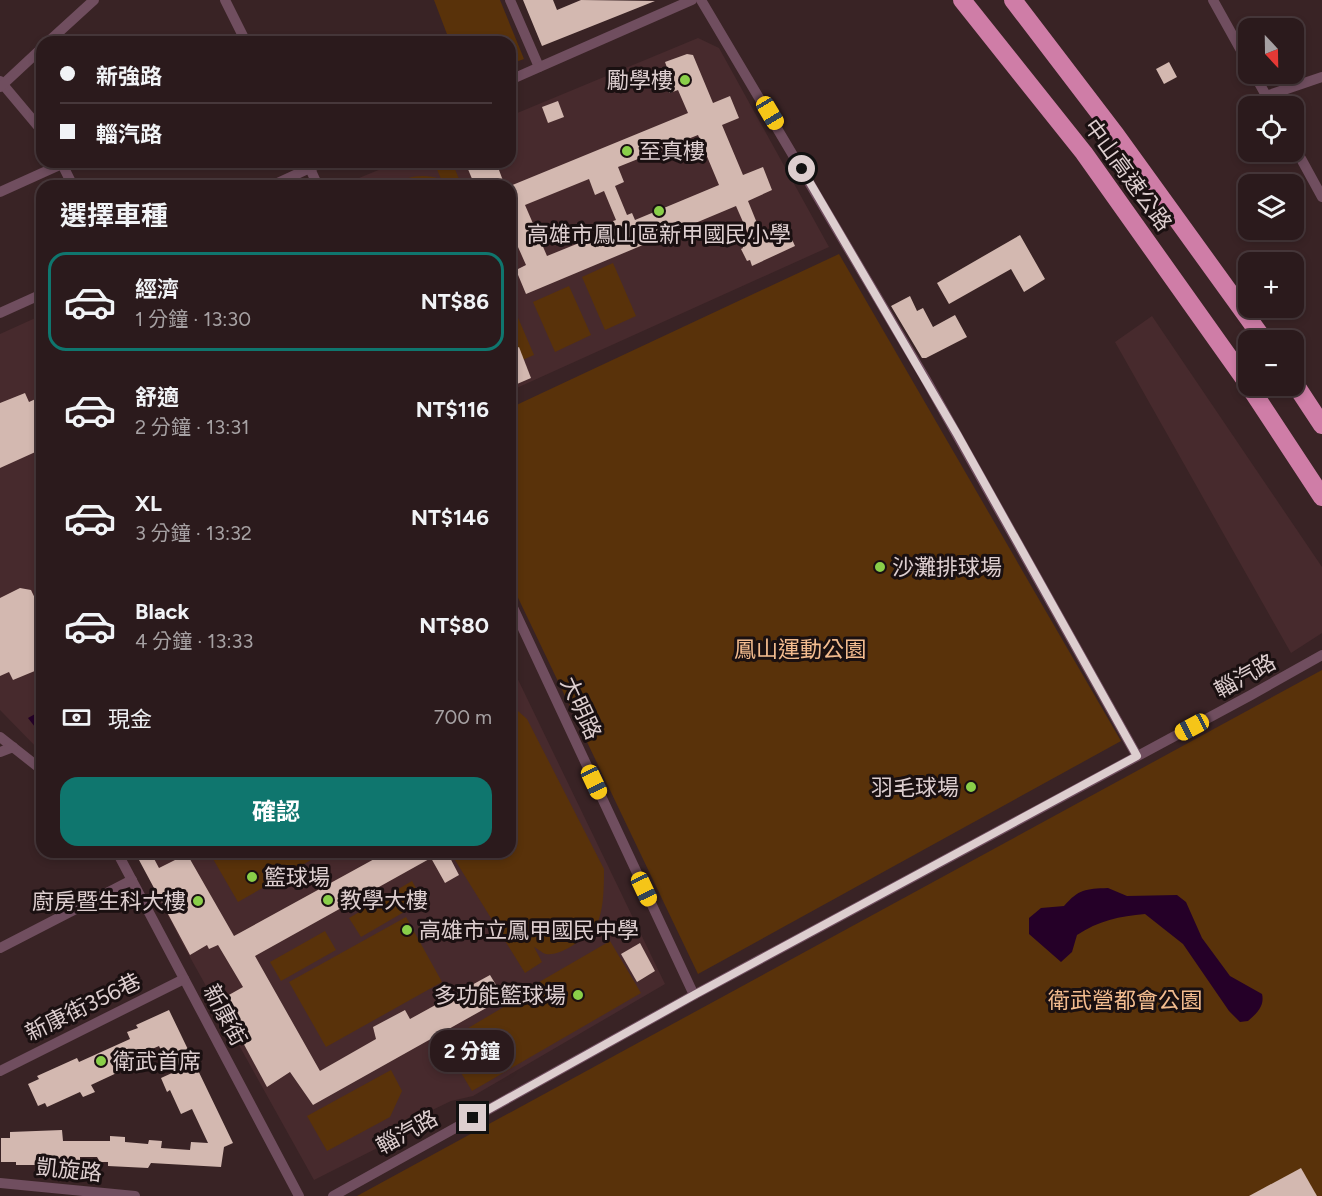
<!DOCTYPE html>
<html lang="zh-TW">
<meta charset="utf-8">
<style>
body{margin:0;font-family:Figtree,"Noto Sans TC",sans-serif;background:#332325;color:#f1f3f6;height:100vh;display:flex;flex-direction:column;font-size:22px;white-space:nowrap}
*{box-sizing:border-box;margin:0}
p{font-size:20px;color:#a6a1a3}
.icon{flex:none;width:33px;height:33px;fill:none;stroke:currentColor;stroke-width:2;stroke-linecap:round;stroke-linejoin:round}
.map{position:relative;flex:1;overflow:hidden}
.panel{position:absolute;left:36px;top:180px;width:480px;height:678px;display:flex;flex-direction:column;background:#2b1a1c;border-radius:18px;box-shadow:0 3px 9px #0003,0 0 0 2px #47383b}
.panel>*{flex:none}
.banner{position:absolute;left:36px;top:36px;width:480px;height:132px;border-radius:18px;box-shadow:0 3px 9px #0003,0 0 0 2px #47383b;display:grid;align-content:center;height:132px;padding:0 24px;background:#2b1a1c}
.needle{width:39px;rotate:158deg}
.buttons{position:absolute;left:1238px;top:18px;display:grid;gap:12px}
.buttons a{display:grid;place-items:center;width:66px;height:66px;border-radius:12px;background:#2b1a1c;box-shadow:0 3px 9px #0003,0 0 0 2px #47383b;font-size:30px}
.end{position:absolute;width:27px;height:27px;margin:-14px;border:8px solid #ddcecf;background:#111;box-shadow:0 0 0 3px #111}
.from{border-radius:50%}
.bubble{position:absolute;height:42px;border-radius:18px;background:#2b1a1c;box-shadow:0 3px 9px #0003,0 0 0 2px #47383b;font-size:20px;font-weight:700;line-height:42px;text-align:center}
.car{position:absolute;width:18px;height:36px;margin:-18px -9px;border-radius:8px;box-shadow:0 0 4px 2px #0007;background:linear-gradient(#f5c518 24%,#345 0 40%,#f5c518 0 76%,#345 0 86%,#f5c518 0)}
.banner b{display:flex;align-items:center;gap:21px;height:57px;font-size:22px}
.banner b+b{border-top:2px solid #47383b}
.banner i{width:15px;height:15px;background:#f1f3f6}
ul{padding:0;list-style:none}
li{display:flex;align-items:center;gap:18px;height:99px;margin:0 12px 9px;padding:0 12px;border:3px solid transparent;border-radius:18px}
li div{flex:1}
li b{display:block;font-size:22px}
li em{font-style:normal;font-weight:700}
li.selected{border-color:#0f766e}
li>.icon{width:54px;height:54px;stroke-width:1.5}
h2{padding:0 24px;font-size:27px;line-height:72px}
.pay{display:flex;align-items:center;gap:15px;height:66px;padding:0 24px;font-size:22px}
.pay p{margin-inline-start:auto}
.cta{display:flex;gap:12px;margin-top:auto;padding:12px 24px}
.cta a{flex:1;height:69px;border-radius:18px;background:#0f766e;color:#fff;font-size:24px;font-weight:700;line-height:69px;text-align:center}
.map>svg:first-child{display:block}
</style>
<div class="map">
<svg width="1322" height="1196" viewBox="0 0 1322 1196">
<rect width="100%" height="100%" fill="#392325"/>
<!-- built -->
<g fill="#472a2d">
<path d="M698,38L719,48L829,247L510,391V186H357L359,178L398,162H510V116Z"/>
<path d="M42,315V753L0,710V334Z"/>
<path d="M1152,316L1322,567V633L1291,653L1115,342Z"/>
<path d="M510,663L665,984L473,1096L451,1101L424,1114L411,1131L314,1180L181,941L136,852H510Z"/>
</g>
<!-- green -->
<g fill="#59320a">
<path d="M434,0H500L524,59L510,64V42H450Z"/>
<path d="M434,162H452L462,186H394C407,175 425,174 441,179Z"/>
<path d="M839,254L1121,741L698,974L510,581V408Z"/>
<path d="M613,263L636,316L605,330L582,277Z"/>
<path d="M569,286L591,335L555,352L533,302Z"/>
<path d="M510,299L534,355L520,361L510,337Z"/>
<path d="M1322,670V1196H357Z"/>
<path d="M510,704L527,719L604,869C604,884 604,910 597,924C590,936 560,957 546,954C542,953 537,948 534,947L542,962L525,973L450,852H510Z"/>
<path d="M209,852H325L238,902Z"/>
<path d="M412,881L423,901L361,937L349,918Z"/>
<path d="M406,917L442,982L326,1047L289,982Z"/>
<path d="M325,931L336,950L281,981L270,962Z"/>
<path d="M610,941L641,993L472,1091L443,1043L512,1002L515,996Z"/>
<path d="M391,1070L402,1091L390,1117L327,1151L307,1116Z"/>
</g>
<!-- water -->
<g fill="#250028">
<path d="M42,710V736L28,718Z"/>
<path d="M1108,888L1127,896L1177,895L1186,902L1202,938L1230,976L1262,994C1265,1006 1256,1014 1248,1021L1240,1022L1229,1011L1183,944L1145,914C1120,916 1098,921 1077,935L1072,952L1061,962L1029,934V918L1041,908L1064,906C1079,889 1085,889 1108,888Z"/>
</g>
<!-- building -->
<g fill="#d3b8b0" fill-rule="evenodd">
<path d="M523,0H553L557,10L581,0L655,1L542,46Z"/>
<path d="M687,54L693,55L713,103L730,96L739,118L722,125L743,175L763,167L772,190L748,201L761,233L784,222L795,246L752,266L750,260L747,261L741,249L743,248L741,242L750,238L736,206L526,294L516,270L526,265L510,229V186L688,113L678,90L670,93L663,88V81L671,79L665,62ZM698,135L719,185L635,220L632,213L627,215L615,186L624,182L618,167ZM589,179L595,195L604,191L616,220L613,221L616,228L547,256L525,205Z"/>
<path d="M1169,62L1177,77L1164,84L1156,69Z"/>
<path d="M558,101L564,117L548,123L542,107Z"/>
<path d="M465,162H496L505,186H475Z"/>
<path d="M1020,235L1045,279L1024,292L1011,269L949,304L937,283Z"/>
<path d="M910,296L917,311L923,308L933,327L955,315L967,337L926,358H922L891,306Z"/>
<path d="M519,347L531,378L510,387V351Z"/>
<path d="M25,393L29,402L42,396V449L0,468V403Z"/>
<path d="M20,588L31,590L42,613V668L13,680L9,672L0,676V598Z"/>
<path d="M387,852H447L459,875L445,883L431,858L255,956L320,1071L376,1039L373,1027L405,1010L410,1019L490,975L504,998L313,1105L290,1072L267,1087L220,1000L243,987L218,945L209,949L207,945L190,955L139,860L151,853L159,868L187,854L234,936Z"/>
<path d="M640,943L655,971L637,982L621,954Z"/>
<path d="M169,1010L233,1143L224,1147L221,1167L151,1163L148,1168L108,1166V1162H100L97,1157H80V1161H62L60,1165H16V1162H1V1138H10V1132L62,1130L63,1141H110V1136L125,1137V1142L148,1144L149,1140L162,1141L161,1148L190,1150L191,1142L208,1143L192,1109L181,1114L170,1090L167,1092L161,1078L172,1073L159,1046L122,1062L125,1068L121,1071L91,1085L95,1092L83,1097L80,1092L47,1107L45,1103L38,1106L28,1084L39,1079L37,1076L77,1058L79,1062L130,1039L127,1032L138,1028L136,1025Z"/>
<path d="M1301,1168L1317,1196H1249Z"/>
</g>
<g fill="none" stroke-linecap="round" stroke-linejoin="round">
<!-- street -->
<g stroke="#704e5f" stroke-width="10">
<path d="M225,0L246,42"/>
<path d="M510,0L539,67"/>
<path d="M701,0L925,378L1137,756"/>
<path d="M1213,0L1248,63"/>
<path d="M48,42L94,0"/>
<path d="M1254,74L1272,106"/>
<path d="M510,80L692,0"/>
<path d="M0,81L42,131"/>
<path d="M0,87L42,48"/>
<path d="M1266,96L1322,77"/>
<path d="M1293,144L1322,197"/>
<path d="M61,162L73,186"/>
<path d="M307,162L318,186"/>
<path d="M271,186L323,162"/>
<path d="M0,192L62,164"/>
<path d="M0,313L42,294"/>
<path d="M510,601L694,995"/>
<path d="M0,737L42,770"/>
<path d="M0,752L13,747"/>
<path d="M117,852L299,1196"/>
<path d="M0,948L132,880"/>
<path d="M0,1071L184,979"/>
<path d="M0,1183L135,1196"/>
<path d="M333,1196L694,995L1251,695L1322,655"/>
</g>
<!-- highway -->
<g stroke="#cf7da7" stroke-width="18">
<path d="M962,0L1084,153L1248,384"/>
<path d="M1013,0L1116,135L1264,340"/>
<path d="M1293,381L1322,425"/>
<path d="M1249,386L1322,497"/>
</g>
</g>
<g fill="none" stroke-linecap="round" stroke-linejoin="round">
<!-- route -->
<path stroke="#ddcecf" stroke-width="8" d="M473,1118L694,995L1137,756L957,434L802,169"/>
</g>
<!-- markers -->
<g fill="#89cf49" stroke="#1a1011" stroke-width="2">
<circle cx="685" cy="80" r="6"/>
<circle cx="627" cy="151" r="6"/>
<circle cx="659" cy="211" r="6"/>
<circle cx="880" cy="567" r="6"/>
<circle cx="971" cy="787" r="6"/>
<circle cx="252" cy="877" r="6"/>
<circle cx="328" cy="900" r="6"/>
<circle cx="198" cy="901" r="6"/>
<circle cx="407" cy="930" r="6"/>
<circle cx="578" cy="995" r="6"/>
<circle cx="101" cy="1061" r="6"/>
</g>
<g text-anchor="middle" dominant-baseline="central" stroke-width="6" stroke-linejoin="round" paint-order="stroke">
<!-- poi labels -->
<g font-size="22" fill="#ddcecf" stroke="#1a1011" text-anchor="start">
<text x="673" y="80" text-anchor="end">勵學樓</text>
<text x="639" y="151">至真樓</text>
<text x="659" y="234" text-anchor="middle">高雄市鳳山區新甲國民小學</text>
<text x="892" y="567">沙灘排球場</text>
<text x="959" y="787" text-anchor="end">羽毛球場</text>
<text x="264" y="877">籃球場</text>
<text x="340" y="900">教學大樓</text>
<text x="186" y="901" text-anchor="end">廚房暨生科大樓</text>
<text x="419" y="930">高雄市立鳳甲國民中學</text>
<text x="566" y="995" text-anchor="end">多功能籃球場</text>
<text x="113" y="1061">衛武首席</text>
</g>
<!-- street labels -->
<g font-size="22" fill="#ddcecf" stroke="#1a1011">
<text transform="translate(1128 175) rotate(54)">中山高速公路</text>
<text transform="translate(1245 676) rotate(-29)">輜汽路</text>
<text transform="translate(581 708) rotate(65)">大明路</text>
<text transform="translate(83 1007) rotate(-26)">新康街356巷</text>
<text transform="translate(225 1015) rotate(62)">新康街</text>
<text transform="translate(407 1132) rotate(-29)">輜汽路</text>
<text transform="translate(69 1170) rotate(6)">凱旋路</text>
</g>
<!-- park labels -->
<g font-size="22" fill="#f3bc8f" stroke="#1a1011">
<text x="800" y="649">鳳山運動公園</text>
<text x="1125" y="1000">衛武營都會公園</text>
</g>
</g>
</svg>
<div class="buttons">
<a><svg class="needle" viewBox="-14 -14 28 28"><path d="M0-13l5 13h-10z" fill="#e53935"/><path d="M0 13l5-13h-10z" fill="#a6a1a3"/></svg></a>
<a><svg class="icon" aria-label="locate" viewBox="0 0 24 24"><circle cx="12" cy="12" r="6"/><path d="M12 2v4M12 18v4M2 12h4M18 12h4"/></svg></a>
<a><svg class="icon" aria-label="layers" viewBox="0 0 24 24"><path d="M12 4l9 5-9 5-9-5zM3 14l9 5 9-5"/></svg></a>
<a>+</a>
<a>−</a>
</div>
<i class="end from" style="left:802px;top:169px"></i>
<i class="end" style="left:473px;top:1118px"></i>
<div class="bubble" style="left:430px;top:1030px;width:84px">2 分鐘</div>
<i class="car" style="left:770px;top:113px;rotate:149deg"></i>
<i class="car" style="left:1192px;top:727px;rotate:242deg"></i>
<i class="car" style="left:594px;top:782px;rotate:155deg"></i>
<i class="car" style="left:644px;top:889px;rotate:155deg"></i>
<div class="banner">
<b><i class="from"></i>新強路</b>
<b><i></i>輜汽路</b>
</div>
<section class="panel">
<h2>選擇車種</h2>
<ul>
<li class="selected"><svg class="icon" aria-label="car" viewBox="0 0 24 24"><path d="M5 17H2v-5l4-1 3-4h7l3 4 3 1v5h-3M9 17h6M6 11h13"/><circle cx="7" cy="17" r="2"/><circle cx="17" cy="17" r="2"/></svg><div><b>經濟</b><p>1 分鐘 · 13:30</p></div><em>NT$86</em></li>
<li><svg class="icon" aria-label="car" viewBox="0 0 24 24"><path d="M5 17H2v-5l4-1 3-4h7l3 4 3 1v5h-3M9 17h6M6 11h13"/><circle cx="7" cy="17" r="2"/><circle cx="17" cy="17" r="2"/></svg><div><b>舒適</b><p>2 分鐘 · 13:31</p></div><em>NT$116</em></li>
<li><svg class="icon" aria-label="car" viewBox="0 0 24 24"><path d="M5 17H2v-5l4-1 3-4h7l3 4 3 1v5h-3M9 17h6M6 11h13"/><circle cx="7" cy="17" r="2"/><circle cx="17" cy="17" r="2"/></svg><div><b>XL</b><p>3 分鐘 · 13:32</p></div><em>NT$146</em></li>
<li><svg class="icon" aria-label="car" viewBox="0 0 24 24"><path d="M5 17H2v-5l4-1 3-4h7l3 4 3 1v5h-3M9 17h6M6 11h13"/><circle cx="7" cy="17" r="2"/><circle cx="17" cy="17" r="2"/></svg><div><b>Black</b><p>4 分鐘 · 13:33</p></div><em>NT$80</em></li>
</ul>
<div class="pay"><svg class="icon" aria-label="cash" viewBox="0 0 24 24"><path d="M3 7h18v10H3z"/><circle cx="12" cy="12" r="2"/></svg>現金<p>700 m</p></div>
<div class="cta"><a>確認</a></div>
</section>
</div>
